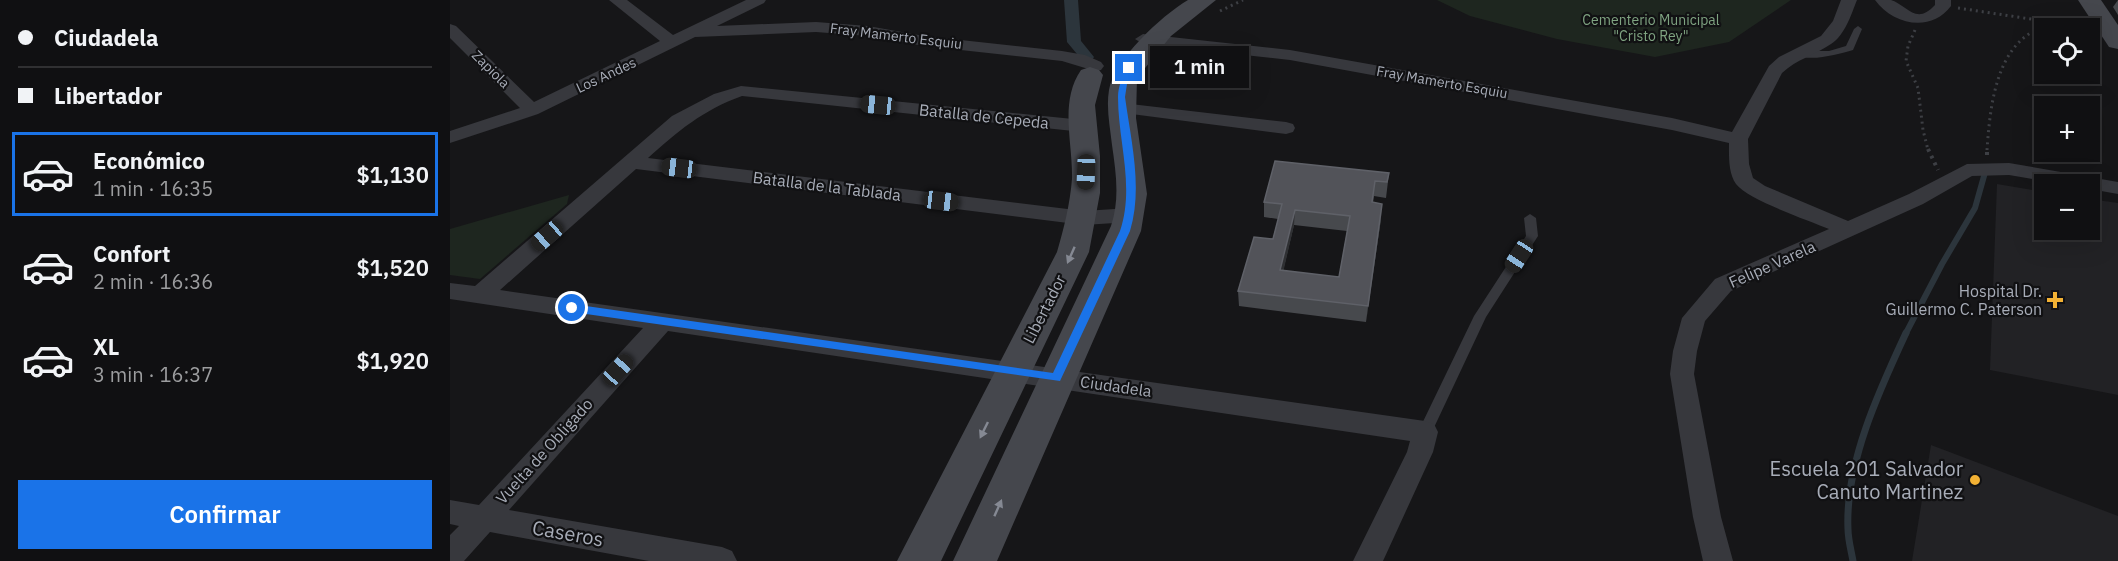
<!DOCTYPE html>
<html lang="es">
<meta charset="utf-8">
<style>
body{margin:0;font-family:"IBM Plex Sans",sans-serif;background:#19191b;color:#f1f3f6;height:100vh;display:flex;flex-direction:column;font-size:22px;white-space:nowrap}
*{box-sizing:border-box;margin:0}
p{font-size:20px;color:#9c9d9f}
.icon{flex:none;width:33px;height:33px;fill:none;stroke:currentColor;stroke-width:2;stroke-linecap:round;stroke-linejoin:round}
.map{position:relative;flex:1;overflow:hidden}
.drawer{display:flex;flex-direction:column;background:#101012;width:450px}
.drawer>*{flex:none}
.hud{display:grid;align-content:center;height:132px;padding:0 18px;background:#101012}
.fabs{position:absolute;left:1584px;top:18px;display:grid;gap:12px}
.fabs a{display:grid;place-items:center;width:66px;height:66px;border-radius:0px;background:#101012;box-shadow:0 6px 24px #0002,0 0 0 2px #303032;font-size:30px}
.end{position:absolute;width:27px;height:27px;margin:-14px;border:8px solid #1a73e8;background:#fff;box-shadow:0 0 0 3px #fff}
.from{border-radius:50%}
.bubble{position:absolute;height:42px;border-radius:0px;background:#101012;box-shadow:0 6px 24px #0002,0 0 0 2px #303032;font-size:20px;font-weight:600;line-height:42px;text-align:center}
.car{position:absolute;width:18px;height:36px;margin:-18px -9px;border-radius:8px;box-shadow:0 0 4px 2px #0007;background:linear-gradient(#222 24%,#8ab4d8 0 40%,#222 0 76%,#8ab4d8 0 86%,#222 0)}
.hud b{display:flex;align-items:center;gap:21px;height:57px;font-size:22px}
.hud b+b{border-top:2px solid #303032}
.hud i{width:15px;height:15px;background:#f1f3f6}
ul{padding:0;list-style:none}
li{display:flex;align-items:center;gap:18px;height:84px;margin:0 12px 9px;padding:0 6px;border:3px solid transparent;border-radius:0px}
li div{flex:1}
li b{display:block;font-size:22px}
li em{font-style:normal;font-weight:600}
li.current{border-color:#1a73e8}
li>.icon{width:54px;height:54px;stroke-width:1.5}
.action{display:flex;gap:12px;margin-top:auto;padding:12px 18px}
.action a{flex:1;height:69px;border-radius:0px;background:#1a73e8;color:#fff;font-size:24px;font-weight:600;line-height:69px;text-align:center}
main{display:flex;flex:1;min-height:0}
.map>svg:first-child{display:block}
</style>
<main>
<section class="drawer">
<div class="hud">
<b><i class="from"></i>Ciudadela</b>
<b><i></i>Libertador</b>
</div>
<ul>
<li class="current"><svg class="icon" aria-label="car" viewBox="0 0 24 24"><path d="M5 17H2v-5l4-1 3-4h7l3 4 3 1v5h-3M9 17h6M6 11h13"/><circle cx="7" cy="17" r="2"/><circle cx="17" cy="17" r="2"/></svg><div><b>Económico</b><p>1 min · 16:35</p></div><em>$1,130</em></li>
<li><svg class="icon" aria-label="car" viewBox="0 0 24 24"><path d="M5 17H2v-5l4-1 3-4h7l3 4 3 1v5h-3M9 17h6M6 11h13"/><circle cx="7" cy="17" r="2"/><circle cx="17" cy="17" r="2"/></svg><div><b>Confort</b><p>2 min · 16:36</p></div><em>$1,520</em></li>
<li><svg class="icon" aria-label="car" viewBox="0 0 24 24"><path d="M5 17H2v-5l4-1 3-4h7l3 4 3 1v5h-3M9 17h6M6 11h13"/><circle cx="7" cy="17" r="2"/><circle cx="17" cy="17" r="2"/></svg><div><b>XL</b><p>3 min · 16:37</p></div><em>$1,920</em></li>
</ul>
<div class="action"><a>Confirmar</a></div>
</section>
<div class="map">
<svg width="1668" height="561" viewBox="0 0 1668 561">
<rect width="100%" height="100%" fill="#161618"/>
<!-- built -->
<g fill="#222225">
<path d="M1547,184L1594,192V230H1640V199L1668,203V395L1540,370Z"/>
<path d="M1481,445L1668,516V561H1462Z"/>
</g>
<!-- green -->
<g fill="#1e261f">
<path d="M987,0H1341L1279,42L1205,57L1107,39L1020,16Z"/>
<path d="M119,195L117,204L30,279L0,275V229Z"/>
</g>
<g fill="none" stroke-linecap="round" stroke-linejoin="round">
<!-- stream-far1 -->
<path stroke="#2c353c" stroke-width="6" d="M1455,335L1492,264L1525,208L1536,169"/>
<!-- stream -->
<path stroke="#2c353c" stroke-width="7" d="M1403,561C1401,550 1398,539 1398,529C1395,464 1429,391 1456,333"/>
<!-- canal -->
<path fill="#2c353c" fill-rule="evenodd" d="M614,0H628L631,41L644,57L642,60H632L617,42Z"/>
<!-- path-far1 -->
<g stroke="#3d3f44" stroke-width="3" stroke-dasharray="2 4" stroke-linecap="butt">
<path d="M1508,8L1607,23"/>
<path d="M770,11L793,0"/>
<path d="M1465,30L1458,46L1456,61L1468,88L1473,130L1478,150"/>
<path d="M1537,150C1540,109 1545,42 1594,27C1607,24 1621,25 1635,26"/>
</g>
<!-- path -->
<g stroke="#3d3f44" stroke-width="4" stroke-dasharray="3 4.5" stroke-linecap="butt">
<path d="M1478,149L1488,170"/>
<path d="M1537,155V149"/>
</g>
<!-- lane -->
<g fill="#37383d" fill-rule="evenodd">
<path d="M1408,26L1412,29L1403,50C1388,54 1359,63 1345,54L1350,51H1379L1396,46L1404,29Z"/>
<path d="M1080,214L1086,218L1088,236L1036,317L980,436L975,438L970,436L968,432L1024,316L1076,236L1074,218Z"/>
</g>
<!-- street -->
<g fill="#37383d" fill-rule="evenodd">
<path d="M159,0H177L223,35L296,0H316L314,3L267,26L366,22L418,26L474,36L612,51L635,55L651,62L654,66L651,70L645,71L612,61L474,46L418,36L366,32L245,37L88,114L0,143V131L70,108L0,38V24L6,26L84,102L210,41Z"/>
<path d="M1391,0H1407C1401,15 1395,35 1381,44C1365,55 1347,59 1332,73L1298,139L1299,164L1303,178L1315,186L1398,221L1459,194L1517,164L1559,163L1668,182V194L1640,189V184H1612L1559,175L1522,176L1473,204L1281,291L1255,321L1247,351L1244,374L1271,517L1283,561H1253L1243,517L1220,374L1223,351L1232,318L1265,279L1379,229C1358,220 1298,200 1286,184C1278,173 1279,155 1279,143L1222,130L840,60L693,44L685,39L693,34L840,50L1222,118L1282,132L1319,66L1329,57L1371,36L1383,21Z"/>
<path d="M1425,0C1429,0 1436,0 1441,0C1457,5 1466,26 1485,5V0H1501V6C1481,33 1443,25 1425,0Z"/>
<path d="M291,86L633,120L640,122L642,126L640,130L633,132L292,96C253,110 228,131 198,158L634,211L680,208L687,210L690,215L687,220L680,222L634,225L186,169L50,290L975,421L984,424L988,432L983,452L933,561H903L957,452L960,441L218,331L59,510L272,547L282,551L287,561H199L40,532L14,561H0V535L9,526L0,524V500L29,505L193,328L0,299V283L25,286L222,116L264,94Z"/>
<path d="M672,103L836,122L843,124L845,128L843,132L836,134L666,112L663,108L666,104Z"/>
</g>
<!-- secondary -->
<g fill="#45474d" fill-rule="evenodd">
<path d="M738,0H766L721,36L687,78L686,118L697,194L691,231L547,561H503L661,226C670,199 666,173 662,145C660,127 656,108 659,90C664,60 711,16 738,0Z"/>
<path d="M1628,0H1651L1668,25V49L1659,47Z"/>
<path d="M640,67L649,70L653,75L645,105L650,156V193L639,252L491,561H447L607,252C614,228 620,204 622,179C623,143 609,102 631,70Z"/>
</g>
</g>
<!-- wall -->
<g fill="#47494d" fill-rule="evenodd">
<path d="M1668,0V15L1663,7Z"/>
<path d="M939,173L936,198L924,196L923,203L931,219L916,322L789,306L788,291L823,239L828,219L814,217V202ZM844,225L897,231L889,277L833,271Z"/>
</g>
<!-- shaded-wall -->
<g fill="#2f3033">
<path d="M932,204L931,219L916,322L918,306Z"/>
<path d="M845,210L844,225L830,286V270Z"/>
</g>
<!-- building -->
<path fill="#525359" stroke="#5f6168" stroke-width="1.5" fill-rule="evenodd" d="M825,161L939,173L937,182L925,181L922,202L932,204L918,306L788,291L804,237L823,239L832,204L814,202ZM845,210L900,216L889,277L830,270Z"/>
<!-- one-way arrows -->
<defs><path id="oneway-solid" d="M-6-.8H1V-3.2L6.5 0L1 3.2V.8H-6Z" transform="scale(1.5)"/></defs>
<g fill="#858993">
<use href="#oneway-solid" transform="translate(621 255) rotate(114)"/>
<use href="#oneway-solid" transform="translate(534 430) rotate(116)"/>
<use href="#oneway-solid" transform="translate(548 508) rotate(-66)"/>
</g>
<!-- route -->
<path fill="#1a73e8" d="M676,67L682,68V75L677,84L675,97C681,141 693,188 680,231L610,381L122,312L116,308L122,304L603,373L670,231C685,186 668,142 668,97C668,86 673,77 676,67Z"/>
<!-- markers -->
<g fill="#f2b134" stroke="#111113" stroke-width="2">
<path d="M1602 291h6v6h6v6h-6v6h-6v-6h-6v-6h6z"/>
<circle cx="1525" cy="480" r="6"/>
</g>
<g text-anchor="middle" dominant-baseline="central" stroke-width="4.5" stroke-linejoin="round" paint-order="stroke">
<!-- far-park labels -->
<g font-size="14" fill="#7fa381" stroke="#111113">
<text x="1201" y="20">Cementerio Municipal<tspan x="1201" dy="16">"Cristo Rey"</tspan></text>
</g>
<!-- far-street labels -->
<g font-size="14" fill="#a8adb8" stroke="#111113">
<text transform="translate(446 36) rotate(7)">Fray Mamerto Esquiu</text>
<text transform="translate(41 69) rotate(45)">Zapiola</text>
<text transform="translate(156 75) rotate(-25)">Los Andes</text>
<text transform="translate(992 82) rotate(10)">Fray Mamerto Esquiu</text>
</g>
<!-- street labels -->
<g font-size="16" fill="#a8adb8" stroke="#111113">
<text transform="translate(534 116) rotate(6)">Batalla de Cepeda</text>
<text transform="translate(377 186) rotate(7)">Batalla de la Tablada</text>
<text transform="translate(1322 264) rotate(-24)">Felipe Varela</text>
<text transform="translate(594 309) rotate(-63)">Libertador</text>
<text transform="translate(666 386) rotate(8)">Ciudadela</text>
<text transform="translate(94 451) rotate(-48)">Vuelta de Obligado</text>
</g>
<!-- poi labels -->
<g font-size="16" fill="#a8adb8" stroke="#111113" text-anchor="end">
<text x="1592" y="291">Hospital Dr.<tspan x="1592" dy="18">Guillermo C. Paterson</tspan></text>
</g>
<!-- near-poi labels -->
<g font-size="20" fill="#a8adb8" stroke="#111113" text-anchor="end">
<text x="1513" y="468">Escuela 201 Salvador<tspan x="1513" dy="23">Canuto Martinez</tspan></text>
</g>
<!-- near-street labels -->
<g font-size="20" fill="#a8adb8" stroke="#111113">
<text transform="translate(118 533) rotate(10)">Caseros</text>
</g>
</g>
</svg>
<div class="fabs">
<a><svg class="icon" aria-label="locate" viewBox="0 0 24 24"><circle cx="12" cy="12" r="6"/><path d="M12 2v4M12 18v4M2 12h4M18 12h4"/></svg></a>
<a>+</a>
<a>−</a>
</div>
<i class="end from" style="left:122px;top:308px"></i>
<i class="end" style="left:679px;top:68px"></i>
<div class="bubble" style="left:700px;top:46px;width:99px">1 min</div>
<i class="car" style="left:428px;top:105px;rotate:276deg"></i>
<i class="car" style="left:229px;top:168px;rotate:277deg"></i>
<i class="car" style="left:636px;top:172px;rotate:182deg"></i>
<i class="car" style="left:491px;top:201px;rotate:97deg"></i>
<i class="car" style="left:97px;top:236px;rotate:229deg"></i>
<i class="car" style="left:1069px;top:256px;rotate:213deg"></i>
<i class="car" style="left:168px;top:370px;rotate:42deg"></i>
</div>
</main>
